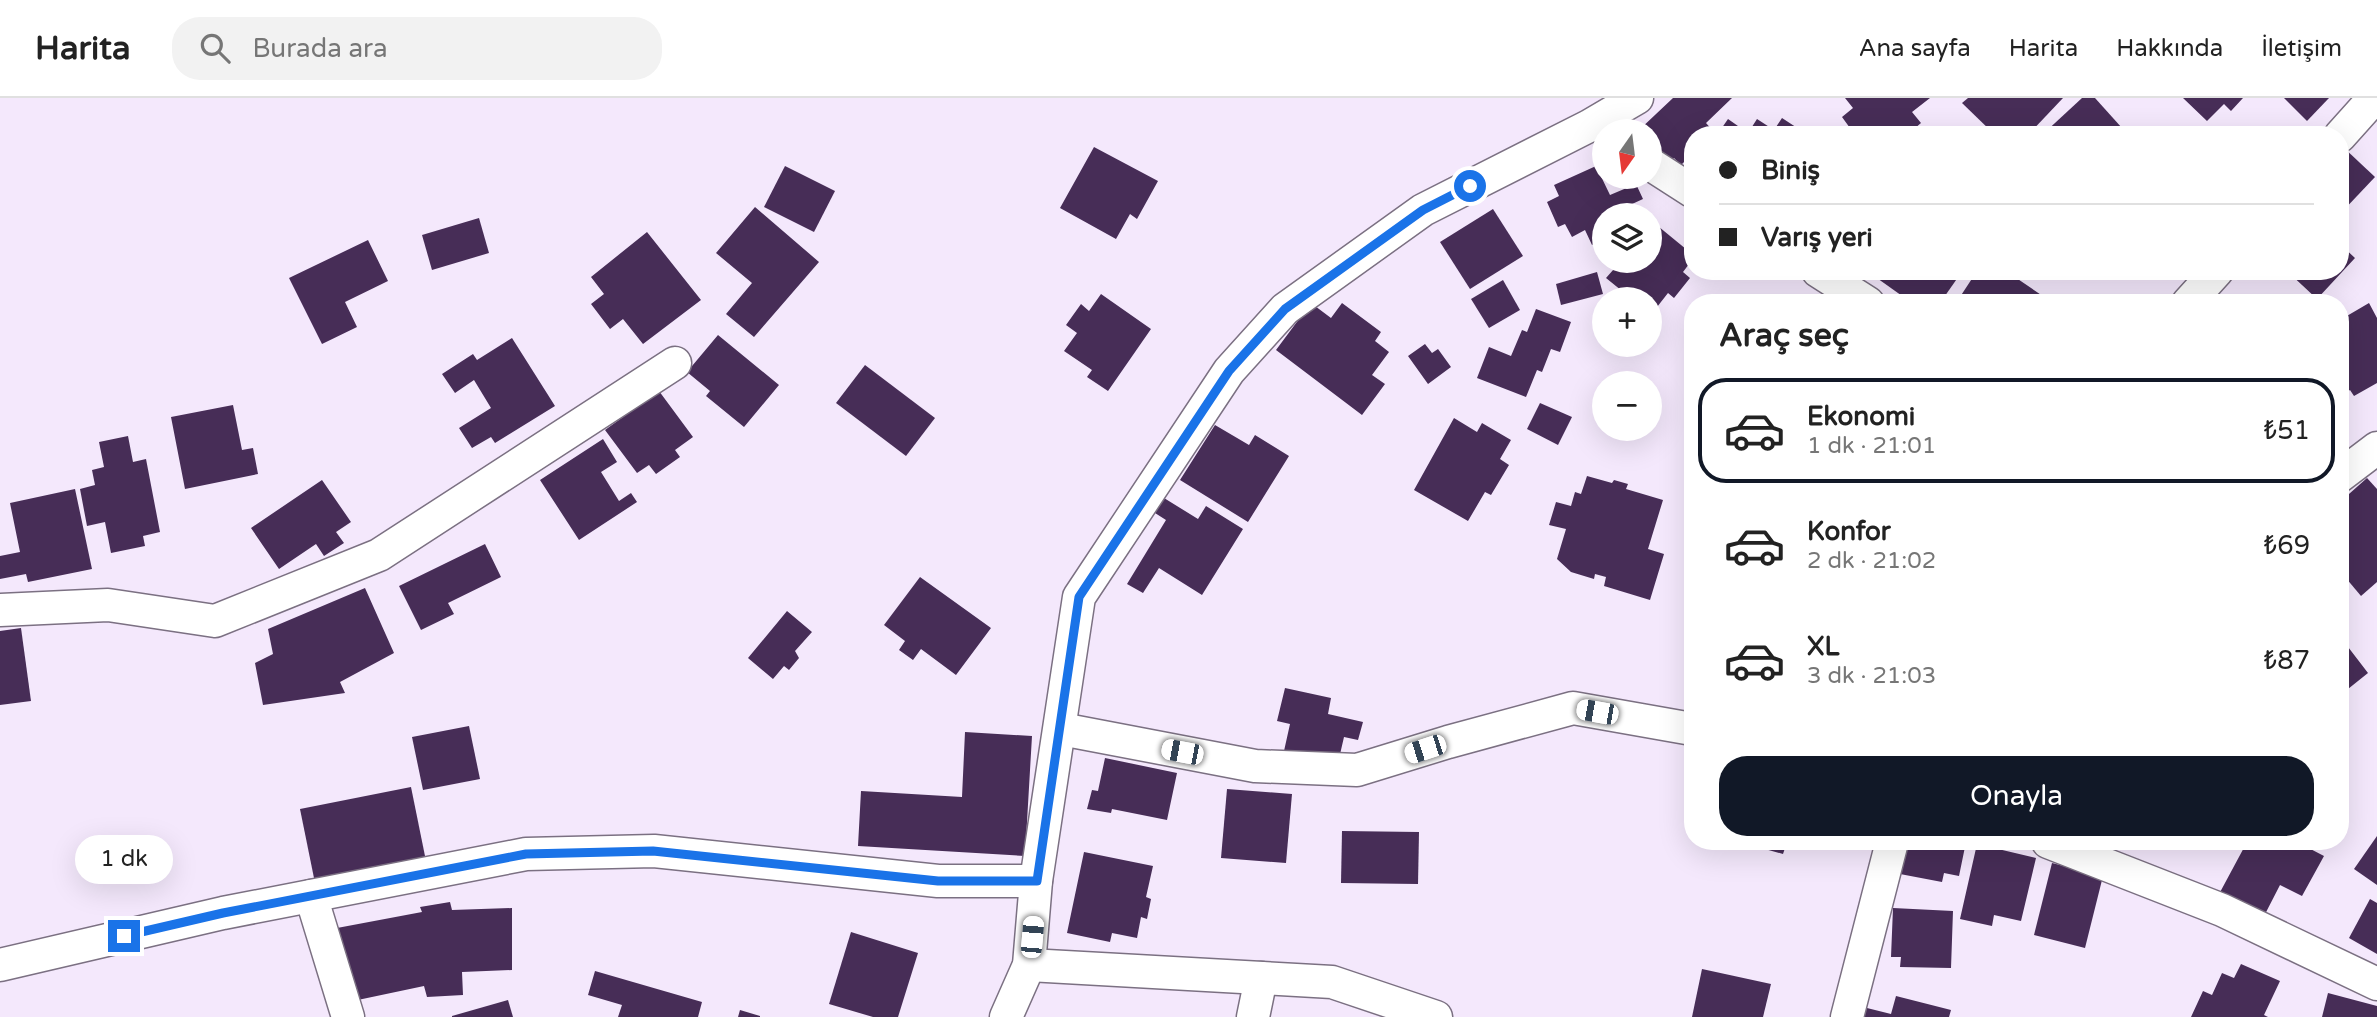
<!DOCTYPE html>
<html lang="tr">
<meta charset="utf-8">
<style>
body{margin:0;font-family:"Varela Round",sans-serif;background:#f2f2f2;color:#222;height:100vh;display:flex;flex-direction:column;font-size:26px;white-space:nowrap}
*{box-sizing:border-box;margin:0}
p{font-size:23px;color:#767676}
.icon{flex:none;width:38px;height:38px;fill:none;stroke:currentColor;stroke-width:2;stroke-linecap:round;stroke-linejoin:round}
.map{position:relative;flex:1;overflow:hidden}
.side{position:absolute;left:1684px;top:196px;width:665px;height:556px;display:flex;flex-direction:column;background:#fff;border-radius:28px;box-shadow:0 7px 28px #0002}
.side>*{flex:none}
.guide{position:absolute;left:1684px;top:28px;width:665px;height:154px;border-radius:28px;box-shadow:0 7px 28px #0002;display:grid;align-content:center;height:154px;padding:0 35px;background:#fff}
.needle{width:46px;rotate:194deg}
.controls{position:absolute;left:1592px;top:21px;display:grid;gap:14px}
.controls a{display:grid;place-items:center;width:70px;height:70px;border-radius:50%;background:#fff;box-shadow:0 7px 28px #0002;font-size:35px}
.end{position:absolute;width:32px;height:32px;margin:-16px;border:9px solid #1a73e8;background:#fff;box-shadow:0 0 0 4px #fff}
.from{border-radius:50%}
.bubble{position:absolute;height:49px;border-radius:24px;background:#fff;box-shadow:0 7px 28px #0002;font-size:23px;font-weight:600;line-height:49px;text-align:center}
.car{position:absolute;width:21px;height:42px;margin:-21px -10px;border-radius:9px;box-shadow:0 0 5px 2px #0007;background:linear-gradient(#fff 24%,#345 0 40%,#fff 0 76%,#345 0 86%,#fff 0)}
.guide b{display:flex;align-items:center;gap:24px;height:66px;font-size:26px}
.guide b+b{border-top:2px solid #e0e0e0}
.guide i{width:18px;height:18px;background:#222}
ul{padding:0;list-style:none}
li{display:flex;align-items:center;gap:21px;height:105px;margin:0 14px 10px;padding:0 21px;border:4px solid transparent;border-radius:28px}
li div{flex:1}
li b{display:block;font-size:26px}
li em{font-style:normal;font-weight:600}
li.on{border-color:#111827}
li>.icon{width:63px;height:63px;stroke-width:1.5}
h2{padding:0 35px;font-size:32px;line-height:84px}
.primary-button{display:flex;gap:14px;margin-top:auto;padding:14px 35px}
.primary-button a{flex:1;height:80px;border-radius:28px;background:#111827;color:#fff;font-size:28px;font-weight:600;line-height:80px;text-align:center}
header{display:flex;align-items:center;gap:42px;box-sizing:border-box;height:98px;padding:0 35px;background:#fff;border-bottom:2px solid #e0e0e0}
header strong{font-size:33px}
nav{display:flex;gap:38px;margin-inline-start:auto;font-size:24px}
.search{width:490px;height:63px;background:#f2f2f2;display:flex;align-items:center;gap:18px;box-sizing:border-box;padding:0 24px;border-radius:28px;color:#767676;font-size:26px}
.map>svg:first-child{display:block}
</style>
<header>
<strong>Harita</strong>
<div class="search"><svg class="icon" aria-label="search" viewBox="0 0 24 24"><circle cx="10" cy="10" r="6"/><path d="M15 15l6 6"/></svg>Burada ara</div>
<nav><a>Ana sayfa</a><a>Harita</a><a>Hakkında</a><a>İletişim</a></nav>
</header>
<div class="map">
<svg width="2377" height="919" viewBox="0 0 2377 919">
<rect width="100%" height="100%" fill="#f4e8fc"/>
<!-- building -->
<g fill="#472d57">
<path d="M1673,0H1732L1706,25L1714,34L1712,37H1692V56L1681,67L1674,60L1666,67L1650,51V33H1638Z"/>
<path d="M1845,0H1930L1912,14L1921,25L1907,37H1855L1842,19L1853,10Z"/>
<path d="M1968,0H2063L2028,37H1995L1962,5Z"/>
<path d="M2082,0H2095L2122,30L2115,37H2042Z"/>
<path d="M2183,0H2243L2231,13L2224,6L2207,23Z"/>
<path d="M2284,0H2329L2307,23Z"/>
<path d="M1782,20L1808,37H1717L1728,21L1748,35L1757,21L1774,32Z"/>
<path d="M1094,49L1158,83L1137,121L1130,116L1116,141L1060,110Z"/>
<path d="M2343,49L2375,79L2340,116V52Z"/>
<path d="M785,68L835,93L814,134L764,109Z"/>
<path d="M1596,68L1610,97L1636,86L1643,101L1619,112L1621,117H1605V141L1592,147L1585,132L1572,139L1565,126L1558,129L1547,104L1559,98L1554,87Z"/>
<path d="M755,109L819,164L754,239L726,216L752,185L716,155Z"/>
<path d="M1493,111L1523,158L1470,191L1440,144Z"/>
<path d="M479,120L489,155L432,172L422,137Z"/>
<path d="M1653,124L1692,156V162L1683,174L1690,180L1674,200L1668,195L1650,218V201H1632L1606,180L1621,163H1650V127Z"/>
<path d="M647,134L701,202L643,246L623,221L610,231L591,206L604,196L591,179Z"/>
<path d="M368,142L388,183L345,204L357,229L322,246L289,180Z"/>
<path d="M2340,146L2355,160L2317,201L2287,173H2340Z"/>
<path d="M1867,173H1959L1961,175L1940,205H1912Z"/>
<path d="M1977,173H1986L1992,177L1995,173H2006L2053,205H1956Z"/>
<path d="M1597,174L1603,196L1561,207L1556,186Z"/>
<path d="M1503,182L1520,212L1489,230L1471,201Z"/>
<path d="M2217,194L2229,205H2206Z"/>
<path d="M1101,196L1151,231L1108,293L1087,279L1092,272L1064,253L1077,235L1066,227L1081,206L1089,213Z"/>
<path d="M2237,197L2244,205H2229Z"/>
<path d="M1311,205L1331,220L1342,205L1381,234L1375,243L1389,254L1372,277L1385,286L1362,317L1276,252Z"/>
<path d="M2369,205L2377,220V285L2354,298L2350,292L2340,298V222Z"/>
<path d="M1536,211L1571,224L1560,254L1551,251L1542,274L1537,272L1526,299L1477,280L1489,249L1511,258L1522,232L1527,234Z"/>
<path d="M718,237L779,287L744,329L706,298L710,293L687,274Z"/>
<path d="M512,240L555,308L495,345L491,339L472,350L459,330L491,310L474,282L455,295L442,276L473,256L477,262Z"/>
<path d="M1425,246L1432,255L1438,251L1451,269L1428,286L1408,258Z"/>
<path d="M865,267L935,320L906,358L836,305Z"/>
<path d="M659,293L693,339L675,352L680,359L656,376L649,367L637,375L605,332Z"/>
<path d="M1540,305L1572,319L1558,347L1527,331Z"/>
<path d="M233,307L242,352L253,350L258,376L185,391L171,319Z"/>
<path d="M1454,320L1477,334L1482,325L1511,342L1500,361L1509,367L1491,397L1485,394L1468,423L1414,392Z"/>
<path d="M1215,327L1249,347L1255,337L1289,358L1248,424L1180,382Z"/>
<path d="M128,338L133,364L146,361L160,434L143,438L145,448L111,455L105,424L87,428L80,391L95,387L92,372L104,369L99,344Z"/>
<path d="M603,341L617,364L601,374L619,403L631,395L637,404L579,442L540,382Z"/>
<path d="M1587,378L1612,385L1614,382L1628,386L1626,391L1663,402L1648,451L1664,456L1650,502L1604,488L1606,479L1595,476L1594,481L1571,474L1557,461L1566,431L1549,427L1556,404L1571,408L1575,394L1581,396Z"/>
<path d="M2367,380L2377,391V484L2361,498L2340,473V404Z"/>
<path d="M322,382L351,424L336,434L344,445L324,458L316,446L279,471L251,430Z"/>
<path d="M75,391L92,471L28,484L26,476L0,481V458L20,454L10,405Z"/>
<path d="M1164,400L1198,421L1206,408L1243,431L1202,497L1159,470L1143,495L1127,486L1166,422L1155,415Z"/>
<path d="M485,446L501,479L448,505L454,516L421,532L399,488Z"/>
<path d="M920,479L991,530L956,577L921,551L913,562L899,552L905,543L884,527Z"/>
<path d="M365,490L394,555L340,584L345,595L263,607L255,565L273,556L268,531Z"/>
<path d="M787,513L812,534L795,553L799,560L789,572L784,568L773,581L748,560Z"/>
<path d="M21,530L31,603L0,607V533Z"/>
<path d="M2345,545L2368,575L2348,591L2344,586L2340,590V548Z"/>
<path d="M1285,590L1331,600L1328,616L1363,624L1358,642L1344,639L1338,665L1284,653L1290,626L1277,623Z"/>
<path d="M469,628L480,681L423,692L412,639Z"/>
<path d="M965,634L1032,638L1025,758L858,748L861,693L962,699Z"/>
<path d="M1105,660L1177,675L1167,722L1112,711L1111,715L1087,711L1092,692L1098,693Z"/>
<path d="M411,689L426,763L315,785L300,711Z"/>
<path d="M1227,691L1292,696L1286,765L1221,760Z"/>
<path d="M1342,733L1419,734L1418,786L1341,785Z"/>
<path d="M2377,738V787L2354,771Z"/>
<path d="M1740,744H1787L1783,756Z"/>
<path d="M1906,744H1966L1959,778L1944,775L1942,784L1900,776Z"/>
<path d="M2247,744H2297L2324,758L2302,798L2280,787L2262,822L2218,798Z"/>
<path d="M1977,746L2036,760L2021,823L1994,817L1992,828L1960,821Z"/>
<path d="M1084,754L1153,768L1146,799L1151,801L1147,821L1141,819L1137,840L1112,835L1110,844L1067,835Z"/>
<path d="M2052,765L2103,778L2085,850L2034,837Z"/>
<path d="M2370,801L2377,805V856L2349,840Z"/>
<path d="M450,804L452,812L512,810V872L462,874L463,897L427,899L424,888L353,903L337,830L422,814L420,809Z"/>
<path d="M1893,810L1953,813L1951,870L1900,869L1901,859H1891Z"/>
<path d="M851,834L918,855L898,919H873L829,906Z"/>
<path d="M2241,866L2280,883L2264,917L2268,919H2191L2203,893L2212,897L2222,875L2234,880Z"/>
<path d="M1702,871L1771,886L1763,919H1692Z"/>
<path d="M595,873L702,904L698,919H618L622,907L588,897Z"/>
<path d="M2328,895L2377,908V919H2322Z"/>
<path d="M1896,898L1951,912L1949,919H1861L1863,909L1891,916Z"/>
<path d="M508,902L513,919H452V918Z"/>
<path d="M740,912L760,918V919H738Z"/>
</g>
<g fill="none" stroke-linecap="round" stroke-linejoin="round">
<!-- minor casing -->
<g stroke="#7b7082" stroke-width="35">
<g id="minor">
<path d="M2340,38L2374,0"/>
<path d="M1650,66L1692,93"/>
<path d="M1818,173L1868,205"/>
<path d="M2188,205L2217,173"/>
<path d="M2340,378L2377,350"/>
<path d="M0,512L108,507L215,523L379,457L675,265"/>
<path d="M1061,631L1255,668L1357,672L1448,644L1573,610L1692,631"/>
<path d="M2048,744L2222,812L2377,886"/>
<path d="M311,798L348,919"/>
<path d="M0,867L223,815L526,756L654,753L938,783H1036"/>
<path d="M1029,867L1332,884L1436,919"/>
<path d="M1006,919L1029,867L1036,783L1079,499L1229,273L1285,211L1423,112L1589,28L1637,0"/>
<path d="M1253,919L1261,880"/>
<path d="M1847,919L1892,744"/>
</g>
</g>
<!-- minor -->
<use href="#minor" stroke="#fff" stroke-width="32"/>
</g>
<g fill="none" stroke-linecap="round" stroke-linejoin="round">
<!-- route -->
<path stroke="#1a73e8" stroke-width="9" d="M124,838L223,815L526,756L653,753L938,783H1037L1079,499L1229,273L1285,211L1423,112L1470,88"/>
</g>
</svg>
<div class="controls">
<a><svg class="needle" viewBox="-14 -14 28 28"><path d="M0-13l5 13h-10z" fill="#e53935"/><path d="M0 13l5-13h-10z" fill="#767676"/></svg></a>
<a><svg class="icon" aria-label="layers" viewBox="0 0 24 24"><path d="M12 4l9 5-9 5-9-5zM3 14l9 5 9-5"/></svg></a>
<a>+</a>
<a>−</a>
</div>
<i class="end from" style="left:1470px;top:88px"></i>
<i class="end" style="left:124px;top:838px"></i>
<div class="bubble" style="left:75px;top:737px;width:98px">1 dk</div>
<i class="car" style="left:1597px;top:614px;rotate:280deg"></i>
<i class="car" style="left:1425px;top:651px;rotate:252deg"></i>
<i class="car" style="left:1182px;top:654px;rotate:281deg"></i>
<i class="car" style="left:1032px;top:839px;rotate:5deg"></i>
<div class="guide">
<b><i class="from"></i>Biniş</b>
<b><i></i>Varış yeri</b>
</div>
<section class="side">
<h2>Araç seç</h2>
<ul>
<li class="on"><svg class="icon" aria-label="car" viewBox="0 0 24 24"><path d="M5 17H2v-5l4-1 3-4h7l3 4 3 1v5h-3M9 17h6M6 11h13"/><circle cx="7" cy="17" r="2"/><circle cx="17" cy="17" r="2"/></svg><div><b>Ekonomi</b><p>1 dk · 21:01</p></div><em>₺51</em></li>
<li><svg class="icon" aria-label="car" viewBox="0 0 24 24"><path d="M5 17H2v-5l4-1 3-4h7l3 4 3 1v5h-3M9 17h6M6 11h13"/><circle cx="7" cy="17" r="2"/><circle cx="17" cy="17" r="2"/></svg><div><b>Konfor</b><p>2 dk · 21:02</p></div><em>₺69</em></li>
<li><svg class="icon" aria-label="car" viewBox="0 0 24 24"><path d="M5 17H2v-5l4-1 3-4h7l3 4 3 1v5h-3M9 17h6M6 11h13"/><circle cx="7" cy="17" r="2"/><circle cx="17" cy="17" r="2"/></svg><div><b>XL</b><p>3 dk · 21:03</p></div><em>₺87</em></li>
</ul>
<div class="primary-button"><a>Onayla</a></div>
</section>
</div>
